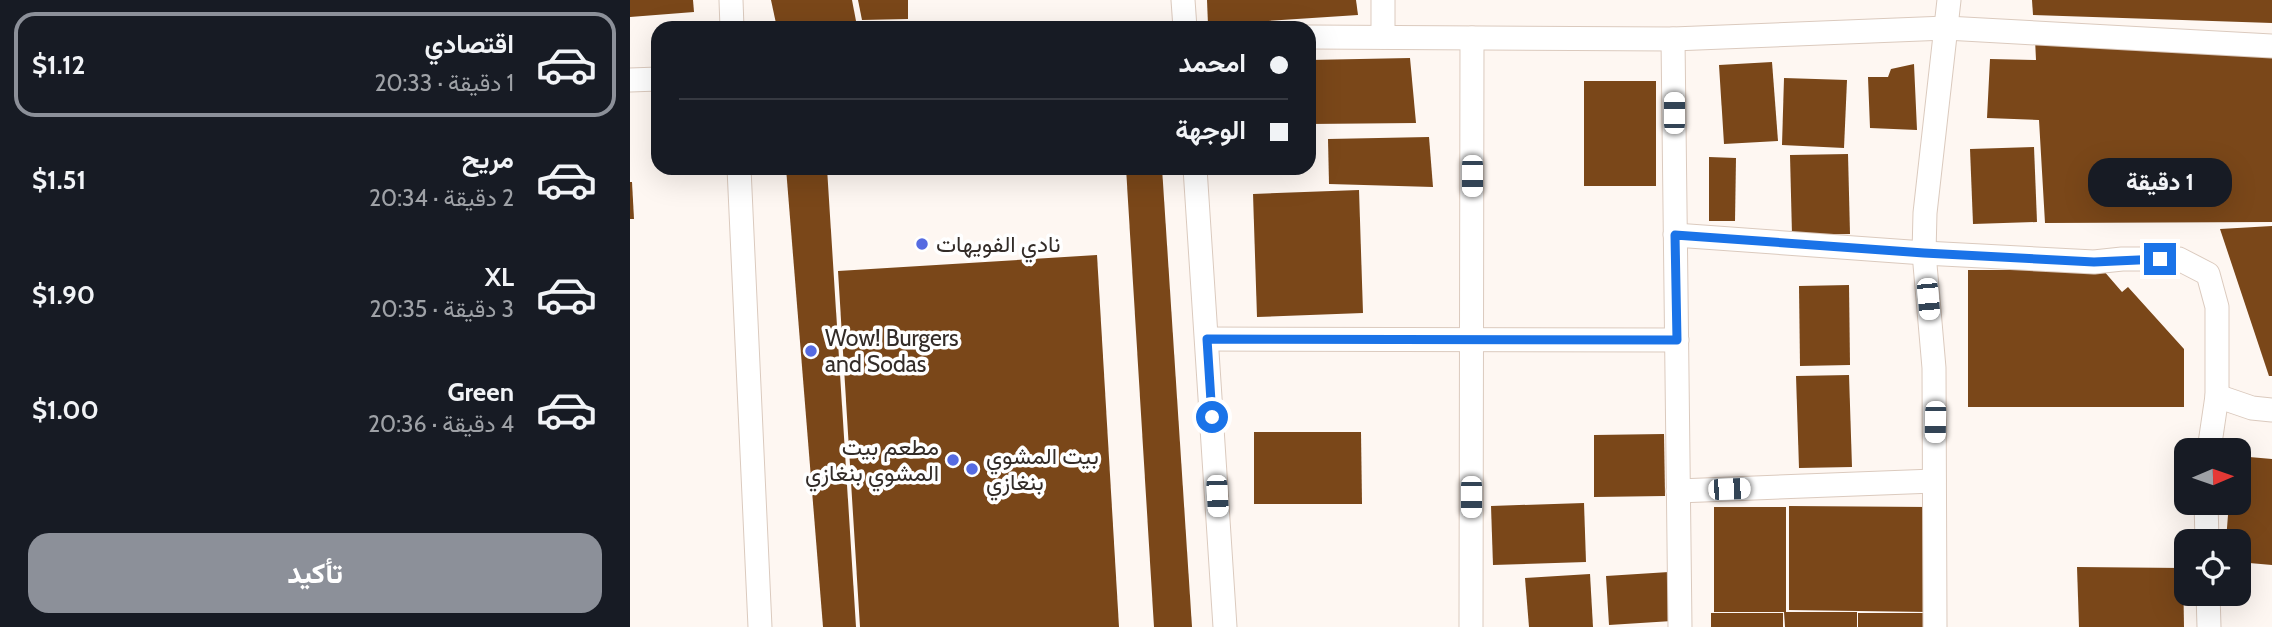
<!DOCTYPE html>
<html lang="ar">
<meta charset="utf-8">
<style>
body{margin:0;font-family:Cabin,Vazirmatn,sans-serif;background:#242831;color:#f1f3f6;direction:rtl;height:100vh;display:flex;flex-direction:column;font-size:26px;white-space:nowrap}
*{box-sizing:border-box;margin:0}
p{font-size:23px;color:#9ea1a6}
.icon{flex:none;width:38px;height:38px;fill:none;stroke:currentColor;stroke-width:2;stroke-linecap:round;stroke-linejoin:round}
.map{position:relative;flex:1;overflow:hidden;direction:ltr}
.panel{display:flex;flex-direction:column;background:#171b24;width:630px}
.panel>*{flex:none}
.banner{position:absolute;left:21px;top:21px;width:665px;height:154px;border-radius:21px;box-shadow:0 7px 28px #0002;direction:rtl;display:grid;align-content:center;height:154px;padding:0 28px;background:#171b24}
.needle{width:46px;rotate:88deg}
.buttons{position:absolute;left:1544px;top:438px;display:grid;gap:14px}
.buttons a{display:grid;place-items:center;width:77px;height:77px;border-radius:14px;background:#171b24;box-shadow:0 7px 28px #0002;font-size:35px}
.end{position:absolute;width:32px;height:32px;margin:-16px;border:9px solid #1a73e8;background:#fff;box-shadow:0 0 0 4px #fff}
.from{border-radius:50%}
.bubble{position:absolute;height:49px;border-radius:21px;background:#171b24;box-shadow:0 7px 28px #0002;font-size:23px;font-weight:800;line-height:49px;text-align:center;direction:rtl}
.car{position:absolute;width:21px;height:42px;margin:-21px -10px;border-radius:9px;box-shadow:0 0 5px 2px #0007;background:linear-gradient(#fff 24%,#345 0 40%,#fff 0 76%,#345 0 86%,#fff 0)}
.banner b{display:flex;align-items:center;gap:24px;height:66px;font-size:26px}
.banner b+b{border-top:2px solid #363941}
.banner i{width:18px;height:18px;background:#f1f3f6}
ul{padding:12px 0 0;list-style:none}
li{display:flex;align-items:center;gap:21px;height:105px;margin:0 14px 10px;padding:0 14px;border:4px solid transparent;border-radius:21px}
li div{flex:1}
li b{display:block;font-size:26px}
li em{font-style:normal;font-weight:800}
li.on{border-color:#8c9099}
li>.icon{width:63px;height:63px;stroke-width:1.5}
.action{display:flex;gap:14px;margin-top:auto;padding:14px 28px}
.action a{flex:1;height:80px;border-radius:21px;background:#8c9099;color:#fff;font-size:28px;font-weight:800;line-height:80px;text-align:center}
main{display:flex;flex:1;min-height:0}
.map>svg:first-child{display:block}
</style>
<main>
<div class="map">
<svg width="1642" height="627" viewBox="0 0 1642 627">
<rect width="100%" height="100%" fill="#fef7f2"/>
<!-- building -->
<g fill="#7a4719">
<path d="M0,0H63L64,12L0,17Z"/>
<path d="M141,0H222L226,21L147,28Z"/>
<path d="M228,0H278V19L232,20Z"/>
<path d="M577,0H726L728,15L578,25Z"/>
<path d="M1402,0H1642V23L1403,15Z"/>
<path d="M1405,39L1642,55V222L1415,223L1409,120L1357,118L1360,59L1406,60Z"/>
<path d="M780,58L786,123L679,124V60Z"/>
<path d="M1142,62L1148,141L1094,144L1089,65Z"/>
<path d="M1284,64L1287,130L1240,128L1238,77H1258L1261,69Z"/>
<path d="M1154,78L1217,80L1214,148L1152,145Z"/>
<rect x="954" y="81" width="72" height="105"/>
<path d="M799,137L803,187L699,184L698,139Z"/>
<path d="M1404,147L1407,222L1343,224L1340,149Z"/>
<path d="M1218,154L1220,234L1162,235L1160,155Z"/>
<path d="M1079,157L1106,158L1105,221H1079Z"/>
<path d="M156,168H197L226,627H193Z"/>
<path d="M496,168H532L562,627H524Z"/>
<path d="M0,182H2L4,219H0Z"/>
<path d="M729,190L733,313L627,317L623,194Z"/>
<path d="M1642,226V376H1639L1590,229Z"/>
<path d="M467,255L489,627H230L208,271Z"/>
<path d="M1338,270H1473L1492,292L1498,287L1554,349V407H1338Z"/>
<path d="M1219,285L1220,365L1170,366L1169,286Z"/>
<path d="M1219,375L1222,467L1169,468L1166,376Z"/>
<path d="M624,432H731L732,504H624Z"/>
<path d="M1034,434L1035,496L964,497V435Z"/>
<path d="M1608,456L1642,459V565L1608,562V541H1596L1599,502H1608Z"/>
<path d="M954,503L956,562L863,565L861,506Z"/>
<path d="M1159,506L1298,507V612L1159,610Z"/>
<rect x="1084" y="507" width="72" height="105"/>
<path d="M1447,567L1553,568L1554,627H1449Z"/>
<path d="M1039,572L1042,621L979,625L976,576Z"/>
<path d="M960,574L963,627H899L895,578Z"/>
<path d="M1154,612H1227V627H1155Z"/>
<rect x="1081" y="613" width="72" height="14"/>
<rect x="1228" y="613" width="72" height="14"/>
</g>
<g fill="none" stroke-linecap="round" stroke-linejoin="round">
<!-- minor casing -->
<g stroke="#dbcabe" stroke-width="25">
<g id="minor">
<path d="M101,0L102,28"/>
<path d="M553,0L555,28"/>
<path d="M753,0V37"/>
<path d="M679,37L1043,39L1316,28L1642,46"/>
<path d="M1043,39L1050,627"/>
<path d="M0,80L28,79"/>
<path d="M109,168L130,627"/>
<path d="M565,168L595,627"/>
<path d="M1045,235L1294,253L1464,262L1492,259H1549L1578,274L1587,307V396L1579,450"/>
<path d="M577,339L1047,340"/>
<path d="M1587,396L1622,408L1642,410"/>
<path d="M1048,491L1304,481"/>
<path d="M1576,502L1577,541"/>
<path d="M1578,593L1579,627"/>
<path d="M841,627L842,38"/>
<path d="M1305,627L1304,368L1294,253L1295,213L1319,0"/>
</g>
</g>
<!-- minor -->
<use href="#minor" stroke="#fff" stroke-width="23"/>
</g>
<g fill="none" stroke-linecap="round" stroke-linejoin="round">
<!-- route -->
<path stroke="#1a73e8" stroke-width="9" d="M582,417L577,339L1047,340L1045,235L1294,253L1464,262L1530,259"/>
</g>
<!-- markers -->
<g fill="#566be1" stroke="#fff" stroke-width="2.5">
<circle cx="292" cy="244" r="7"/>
<circle cx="181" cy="351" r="7"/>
<circle cx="323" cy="460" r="7"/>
<circle cx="342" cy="469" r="7"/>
</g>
<g text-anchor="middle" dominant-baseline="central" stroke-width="7" stroke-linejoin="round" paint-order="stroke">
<!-- poi labels -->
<g font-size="23" fill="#332c28" stroke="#fff" text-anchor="start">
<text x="306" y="244">نادي الفويهات</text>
<text x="195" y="338">Wow! Burgers<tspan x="195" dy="26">and Sodas</tspan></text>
<text x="309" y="447" text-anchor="end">مطعم بيت<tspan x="309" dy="26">المشوي بنغازي</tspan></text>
<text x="356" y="456">بيت المشوي<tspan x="356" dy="26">بنغازي</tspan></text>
</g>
</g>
</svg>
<div class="buttons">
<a><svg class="needle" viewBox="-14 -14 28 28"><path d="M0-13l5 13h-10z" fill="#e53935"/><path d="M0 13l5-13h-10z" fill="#9ea1a6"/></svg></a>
<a><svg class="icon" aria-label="locate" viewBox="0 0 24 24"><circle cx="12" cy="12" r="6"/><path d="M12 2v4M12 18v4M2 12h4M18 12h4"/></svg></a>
</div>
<i class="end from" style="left:582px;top:417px"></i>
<i class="end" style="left:1530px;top:259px"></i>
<div class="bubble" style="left:1458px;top:158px;width:144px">1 دقيقة</div>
<i class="car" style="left:1044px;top:113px;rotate:0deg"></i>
<i class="car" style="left:842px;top:176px;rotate:180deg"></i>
<i class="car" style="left:1298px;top:299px;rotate:175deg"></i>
<i class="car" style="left:1305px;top:422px;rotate:181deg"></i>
<i class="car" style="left:1099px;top:489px;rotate:88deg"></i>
<i class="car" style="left:587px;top:496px;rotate:177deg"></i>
<i class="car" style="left:841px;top:497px;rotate:180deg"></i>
<div class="banner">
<b><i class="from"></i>امحمد</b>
<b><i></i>الوجهة</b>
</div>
</div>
<section class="panel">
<ul>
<li class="on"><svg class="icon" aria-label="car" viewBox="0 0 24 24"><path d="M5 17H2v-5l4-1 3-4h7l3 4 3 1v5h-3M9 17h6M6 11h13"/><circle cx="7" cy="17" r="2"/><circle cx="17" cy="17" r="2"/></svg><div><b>اقتصادي</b><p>1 دقيقة · 20:33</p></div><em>$1.12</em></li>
<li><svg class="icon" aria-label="car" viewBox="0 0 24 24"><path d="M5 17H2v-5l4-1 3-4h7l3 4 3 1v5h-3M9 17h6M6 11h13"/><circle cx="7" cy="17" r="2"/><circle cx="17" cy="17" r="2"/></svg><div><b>مريح</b><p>2 دقيقة · 20:34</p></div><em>$1.51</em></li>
<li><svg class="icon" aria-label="car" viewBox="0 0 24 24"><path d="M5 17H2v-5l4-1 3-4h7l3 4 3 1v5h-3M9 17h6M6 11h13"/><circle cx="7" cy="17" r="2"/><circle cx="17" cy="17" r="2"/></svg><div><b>XL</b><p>3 دقيقة · 20:35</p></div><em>$1.90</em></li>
<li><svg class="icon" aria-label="car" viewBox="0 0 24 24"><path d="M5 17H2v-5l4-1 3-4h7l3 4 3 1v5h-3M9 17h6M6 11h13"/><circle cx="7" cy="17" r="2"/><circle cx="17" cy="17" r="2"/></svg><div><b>Green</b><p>4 دقيقة · 20:36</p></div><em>$1.00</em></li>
</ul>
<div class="action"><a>تأكيد</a></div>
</section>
</main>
